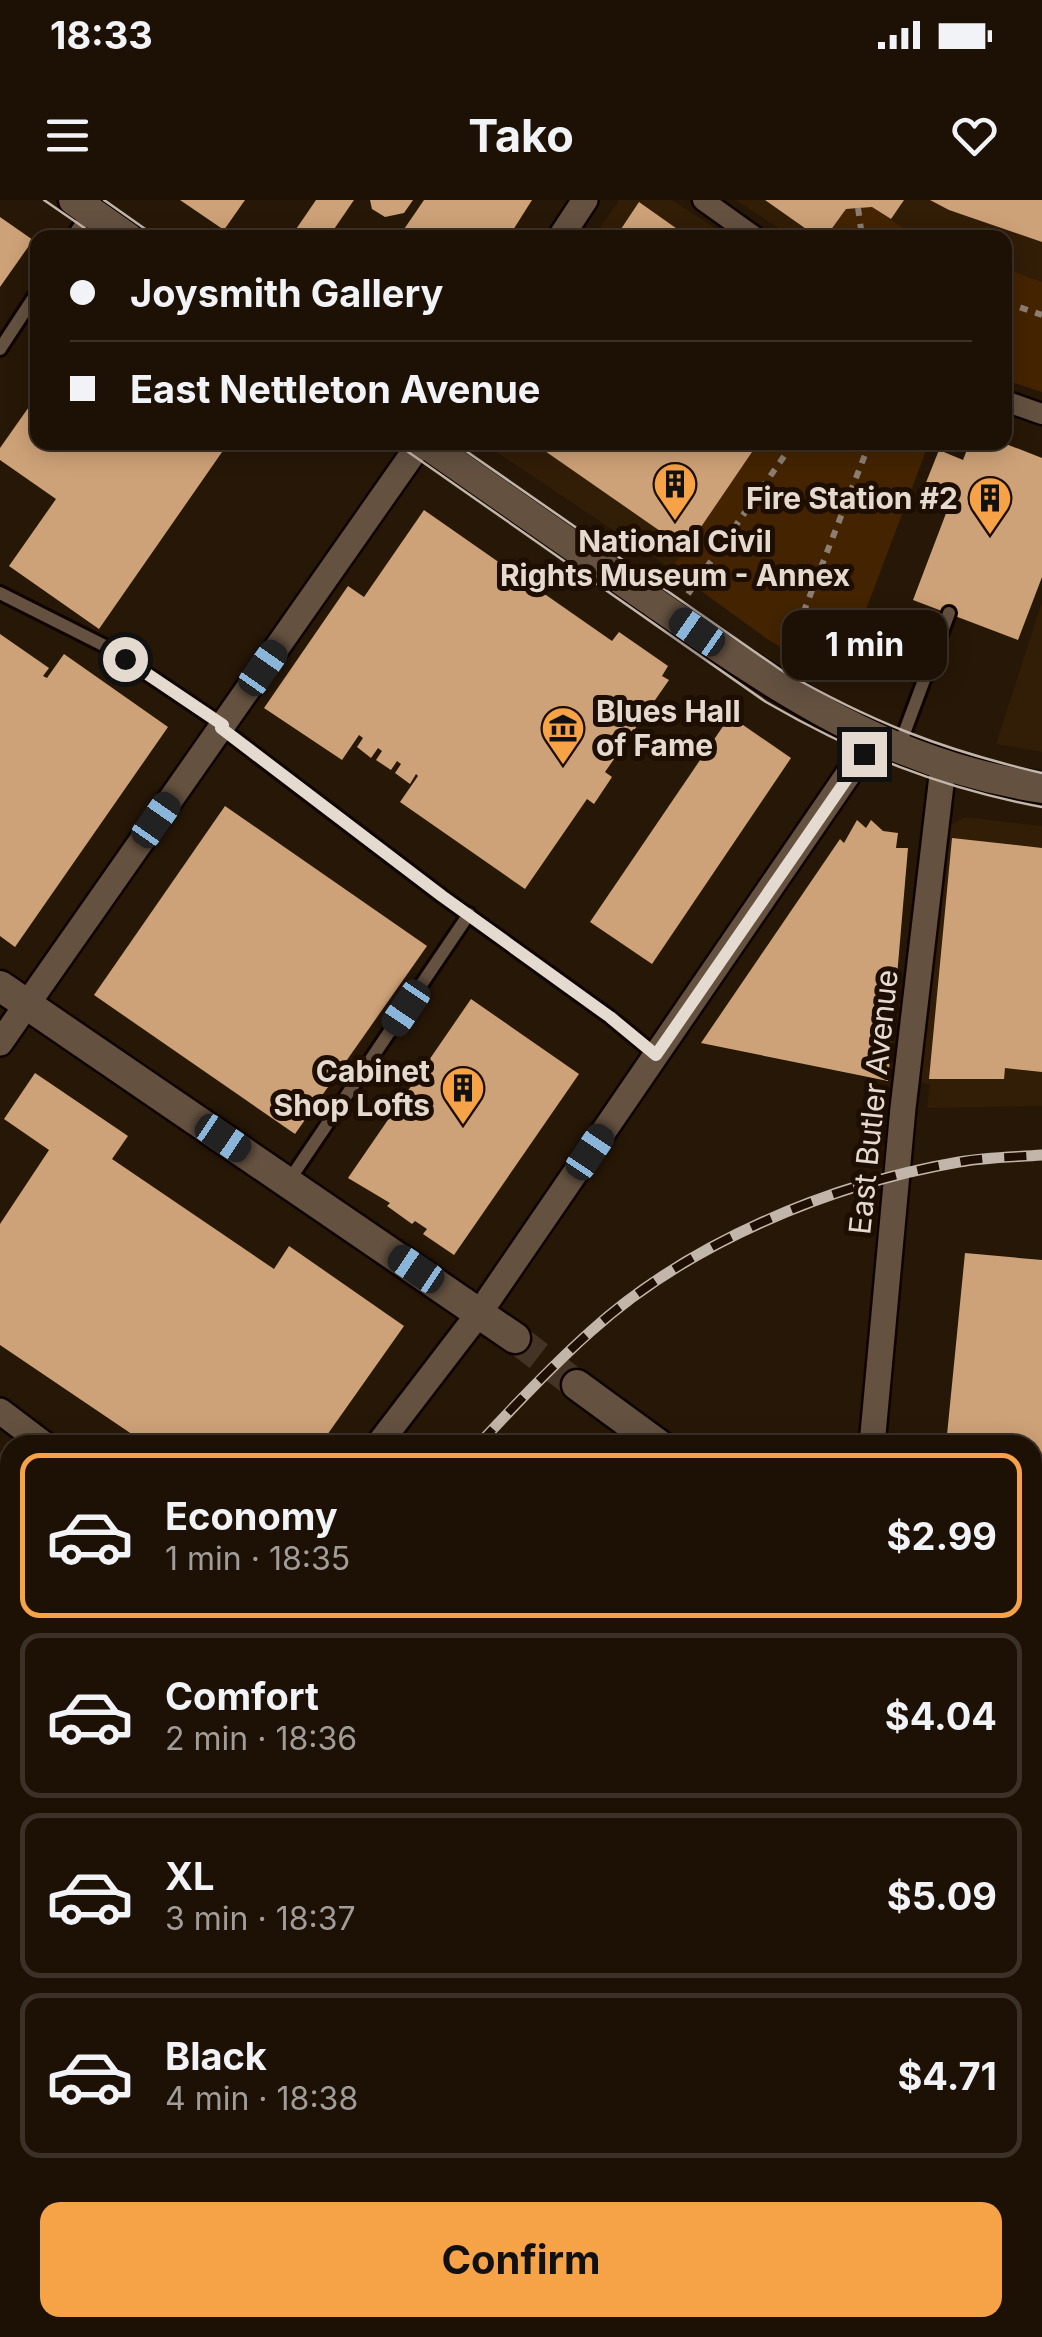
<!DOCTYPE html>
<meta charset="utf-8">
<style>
body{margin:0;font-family:Inter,sans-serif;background:#2a1f13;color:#f1f3f6;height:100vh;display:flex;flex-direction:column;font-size:38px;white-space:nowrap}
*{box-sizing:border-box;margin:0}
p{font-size:32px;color:#a09d9a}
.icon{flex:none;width:55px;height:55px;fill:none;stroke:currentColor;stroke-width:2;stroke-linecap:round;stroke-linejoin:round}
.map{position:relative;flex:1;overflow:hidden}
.details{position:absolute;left:0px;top:1235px;width:1042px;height:902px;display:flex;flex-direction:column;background:#1d1105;border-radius:30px 30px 0 0;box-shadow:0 5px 25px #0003,0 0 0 2px #3b3127}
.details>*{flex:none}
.guide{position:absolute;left:30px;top:30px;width:982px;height:220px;border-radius:20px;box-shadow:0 5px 25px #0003,0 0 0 2px #3b3127;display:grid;align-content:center;height:220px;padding:0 40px;background:#1d1105}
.end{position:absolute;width:45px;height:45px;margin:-22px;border:12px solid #e5dacf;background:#111;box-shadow:0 0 0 5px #111}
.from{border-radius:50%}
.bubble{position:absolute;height:70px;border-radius:20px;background:#1d1105;box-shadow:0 5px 25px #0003,0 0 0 2px #3b3127;font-size:32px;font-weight:700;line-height:70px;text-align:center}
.car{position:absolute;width:30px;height:60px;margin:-30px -15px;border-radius:12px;box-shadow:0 0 8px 2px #0007;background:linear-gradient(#222 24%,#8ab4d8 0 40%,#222 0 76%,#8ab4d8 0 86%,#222 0)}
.guide b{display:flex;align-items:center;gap:35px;height:95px;font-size:38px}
.guide b+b{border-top:2px solid #3b3127}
.guide i{width:25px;height:25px;background:#f1f3f6}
ul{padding:18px 0 0;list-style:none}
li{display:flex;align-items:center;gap:30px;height:165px;margin:0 20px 15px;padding:0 20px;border:5px solid #3b3127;border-radius:20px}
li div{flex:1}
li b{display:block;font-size:38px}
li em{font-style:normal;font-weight:700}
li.on{border-color:#f6a247}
li>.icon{width:90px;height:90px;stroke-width:1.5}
.button{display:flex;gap:20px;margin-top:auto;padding:20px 40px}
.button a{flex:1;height:115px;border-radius:20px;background:#f6a247;color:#111;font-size:40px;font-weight:700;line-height:115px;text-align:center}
.status{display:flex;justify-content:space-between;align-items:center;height:70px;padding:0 50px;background:#1d1105;direction:ltr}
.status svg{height:28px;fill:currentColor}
header{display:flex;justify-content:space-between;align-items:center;height:130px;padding:0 40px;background:#1d1105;font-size:45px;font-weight:700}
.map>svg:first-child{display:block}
</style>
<div class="status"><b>18:33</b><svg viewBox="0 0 49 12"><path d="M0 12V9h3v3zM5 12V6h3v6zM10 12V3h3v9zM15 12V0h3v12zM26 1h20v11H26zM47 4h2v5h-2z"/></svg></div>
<header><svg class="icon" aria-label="menu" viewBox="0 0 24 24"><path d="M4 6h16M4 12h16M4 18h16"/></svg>Tako<svg class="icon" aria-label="heart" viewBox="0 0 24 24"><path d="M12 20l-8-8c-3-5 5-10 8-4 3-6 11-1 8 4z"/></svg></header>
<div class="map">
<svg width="1042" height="2137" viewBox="0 0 1042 2137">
<rect width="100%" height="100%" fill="#271707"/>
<!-- built -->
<g fill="#321d07">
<path d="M619,0H672L729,37L593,38Z"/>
<path d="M736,0H1042V82L1005,68V38L917,37L872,7L826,37H791Z"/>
<path d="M738,242L752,252L671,369L483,243Z"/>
<path d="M1042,402V552L996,544Z"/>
<path d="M965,617L1042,626V906L927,908L930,885L921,882L945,650L949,626Z"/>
</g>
<!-- green -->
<g fill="#442400">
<path d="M872,7L917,37L825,38L846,9Z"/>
<path d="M1005,68L1042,82V192L1005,180Z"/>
<path d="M738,243H929L839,481L767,439L671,369L751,253Z"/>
<path d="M0,1931L10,1938V2128H243L255,2137H13L0,2126Z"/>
</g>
<!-- building -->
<g fill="#cea278">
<path d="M180,0H245L224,30Z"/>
<path d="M316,0H354L328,38H290Z"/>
<path d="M370,0H413L404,13L385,17L372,9Z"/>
<path d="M424,0H532L508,38H398Z"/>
<path d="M765,0H904L891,19L872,7L846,9L825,38H819Z"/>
<path d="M930,0H1042V42L949,10Z"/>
<path d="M639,2L690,38H615Z"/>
<path d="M0,17L33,40L0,87Z"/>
<path d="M38,194V242H229L99,429L9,366L56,299L0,260V248Z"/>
<path d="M532,242H738L752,252L686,349Z"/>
<path d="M970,242H1001L1042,258V377L1018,440L913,400L953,295L925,285L939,250L963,260Z"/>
<path d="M424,310L612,441L619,432L668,466L662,476L669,480L605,572L612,577L594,604L587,599L525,689L400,602L418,576L416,574L410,584L395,573L401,564L397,561L391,570L376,560L382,551L378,548L371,558L357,547L363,538L359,535L342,560L264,508L348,386L364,397Z"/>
<path d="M0,434L49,468L43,476L47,478L64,454L168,527L15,747L0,736Z"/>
<path d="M730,516L791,558L652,764L590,722Z"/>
<path d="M225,606L427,746L295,934L94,795Z"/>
<path d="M857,620L866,628L871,620L883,631L898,633L896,648H908L888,881L701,843L840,639L844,643Z"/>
<path d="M952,638L1042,648V872L1005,868L1004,879H929Z"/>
<path d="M471,799L579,874L454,1055L423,1034L427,1029L415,1021L412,1024L387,1006L390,1003L348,978Z"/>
<path d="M35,873L128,936L112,959L274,1069L289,1046L404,1126L320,1245H148L0,1145V1024L49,950L4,919Z"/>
<path d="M965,1053L1042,1060V1349L1032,1348V1245H946Z"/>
<path d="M1032,1446L1042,1447V1557L1032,1556Z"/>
<path d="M1032,1566L1042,1567V1596L1032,1595Z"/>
<path d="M1039,1646H1042V1687L1035,1686Z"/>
<path d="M1032,1720L1042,1721V1751L1032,1750Z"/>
<path d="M1032,1767L1039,1768L1035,1811H1032Z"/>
<path d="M1039,1830L1042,1831V2137H1008L1009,2128H1032V1900Z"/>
<path d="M799,2128H1003L1002,2137H805L798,2136Z"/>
</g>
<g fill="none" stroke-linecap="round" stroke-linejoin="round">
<!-- secondary-tunnel -->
<path stroke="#443425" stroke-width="30" stroke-dasharray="30 15" stroke-linecap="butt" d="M515,1138L577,1185"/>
<!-- service casing -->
<g stroke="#0f0300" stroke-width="18">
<g id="service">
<path d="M72,38L88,13"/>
<path d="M0,149L38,91"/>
<path d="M0,393L107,447L223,525"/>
<path d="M221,528L442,696L610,817L656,855"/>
<path d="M899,547L949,413"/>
<path d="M288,982L469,714"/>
</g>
</g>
<!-- pedestrian casing -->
<g stroke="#0f0300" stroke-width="25">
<g id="pedestrian">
<path d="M703,0L756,38"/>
<path d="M1005,201L1042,214"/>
</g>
</g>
<!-- minor casing -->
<g stroke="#0f0300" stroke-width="30">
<g id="minor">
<path d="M560,38L585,0"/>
<path d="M0,843L421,242"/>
<path d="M0,1211L45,1245"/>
<path d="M378,1245L480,1112L873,538"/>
<path d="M872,1245L903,908L943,567"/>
<path d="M0,1639L10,1646"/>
<path d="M711,2128L725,2137"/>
<path d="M784,2137L785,2128"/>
</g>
</g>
<!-- secondary casing -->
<g stroke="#0f0300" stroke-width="35">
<g id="secondary">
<path d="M74,0L128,38"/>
<path d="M424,242C499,295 574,347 649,399C776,487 885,564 1042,588"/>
<path d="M0,786L515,1138"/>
<path d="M577,1185L659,1245"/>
<path d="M1032,1393L1042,1394"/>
</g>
</g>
<!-- path -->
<g stroke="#8c7e71" stroke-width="6" stroke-dasharray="8 8" stroke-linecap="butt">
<path d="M858,8L861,29"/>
<path d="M854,38L861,29L873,38"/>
<path d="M1005,102L1042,115"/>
<path d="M372,242L383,252"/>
<path d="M688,394L794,242"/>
<path d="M786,457L870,242"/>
<path d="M0,1777L3,1773L10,1777"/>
<path d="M0,1916L10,1923"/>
<path d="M259,2128L270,2137"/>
</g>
<!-- service -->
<use href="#service" stroke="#645140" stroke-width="12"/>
<!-- pedestrian -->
<use href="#pedestrian" stroke="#645140" stroke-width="20"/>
<!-- minor -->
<use href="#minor" stroke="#645140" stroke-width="25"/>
<!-- secondary -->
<use href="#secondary" stroke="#645140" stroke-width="30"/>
<!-- tram -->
<g stroke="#c2b6aa" stroke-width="2.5">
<path d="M44,0L99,38"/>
<path d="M104,0L158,38"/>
<path d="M394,242L766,502C856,554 940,588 1042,607"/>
<path d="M453,242L781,470C869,521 942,550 1042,573"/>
<path d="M0,1655L10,1662"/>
<path d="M683,2128L696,2137"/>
</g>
<!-- rail casing -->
<g stroke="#c2b6aa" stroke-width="11">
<g id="rail">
<path d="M478,1245C514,1206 551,1167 590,1132C688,1043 830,984 959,962C986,957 1015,957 1042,955"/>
<path d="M0,1474L10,1475"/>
</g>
</g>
<!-- rail -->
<use href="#rail" stroke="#1d0e01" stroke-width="8" stroke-dasharray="22" stroke-linecap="butt"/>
</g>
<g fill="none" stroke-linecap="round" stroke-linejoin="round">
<!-- route -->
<path stroke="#e5dacf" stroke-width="12" d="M125,459L223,525L221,528L442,696L610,817L656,855L864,554"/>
</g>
<!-- icons -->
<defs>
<g id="building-pin" transform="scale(2.25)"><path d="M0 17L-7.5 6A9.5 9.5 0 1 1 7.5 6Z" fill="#f6a247" stroke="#1d0e01"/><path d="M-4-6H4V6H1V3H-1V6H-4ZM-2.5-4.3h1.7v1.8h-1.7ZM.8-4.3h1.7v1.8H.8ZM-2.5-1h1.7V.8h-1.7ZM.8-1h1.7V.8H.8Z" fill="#111"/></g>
<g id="museum-pin" transform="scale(2.25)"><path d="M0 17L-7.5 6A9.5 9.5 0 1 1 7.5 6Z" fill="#f6a247" stroke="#1d0e01"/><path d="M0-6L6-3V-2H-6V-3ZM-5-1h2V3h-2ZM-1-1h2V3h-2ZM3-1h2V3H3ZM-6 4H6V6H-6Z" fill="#111"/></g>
</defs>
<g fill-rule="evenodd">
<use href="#building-pin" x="675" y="284"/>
<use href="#building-pin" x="990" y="298"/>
<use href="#museum-pin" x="563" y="528"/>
<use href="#building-pin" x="463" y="888"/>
</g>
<g text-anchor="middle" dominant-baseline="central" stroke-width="10" stroke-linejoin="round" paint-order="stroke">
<!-- poi labels -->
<g font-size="30" font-weight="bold" fill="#e5dacf" stroke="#1d0e01" text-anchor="end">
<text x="958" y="298">Fire Station #2</text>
<text x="675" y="341" text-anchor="middle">National Civil<tspan x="675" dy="34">Rights Museum - Annex</tspan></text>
<text x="596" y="511" text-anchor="start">Blues Hall<tspan x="596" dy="34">of Fame</tspan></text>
<text x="430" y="871">Cabinet<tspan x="430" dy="34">Shop Lofts</tspan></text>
</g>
<!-- street labels -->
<g font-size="30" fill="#e5dacf" stroke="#1d0e01">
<text transform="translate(873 902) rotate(-84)">East Butler Avenue</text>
</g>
</g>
</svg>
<i class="end from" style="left:125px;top:459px"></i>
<i class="end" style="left:864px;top:554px"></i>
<div class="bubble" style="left:782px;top:410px;width:165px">1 min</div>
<i class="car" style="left:697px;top:432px;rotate:305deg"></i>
<i class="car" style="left:263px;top:468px;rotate:35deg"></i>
<i class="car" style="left:156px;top:620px;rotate:35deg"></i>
<i class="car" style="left:406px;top:808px;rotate:214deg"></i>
<i class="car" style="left:223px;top:938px;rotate:124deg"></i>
<i class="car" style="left:590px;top:952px;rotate:34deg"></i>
<i class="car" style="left:416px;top:1069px;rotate:304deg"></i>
<div class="guide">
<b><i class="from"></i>Joysmith Gallery</b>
<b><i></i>East Nettleton Avenue</b>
</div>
<section class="details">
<ul>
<li class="on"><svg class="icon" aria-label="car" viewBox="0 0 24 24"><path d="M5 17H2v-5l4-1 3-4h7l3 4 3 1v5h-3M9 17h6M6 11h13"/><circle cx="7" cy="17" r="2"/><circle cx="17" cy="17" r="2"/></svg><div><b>Economy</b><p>1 min · 18:35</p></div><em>$2.99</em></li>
<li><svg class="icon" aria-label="car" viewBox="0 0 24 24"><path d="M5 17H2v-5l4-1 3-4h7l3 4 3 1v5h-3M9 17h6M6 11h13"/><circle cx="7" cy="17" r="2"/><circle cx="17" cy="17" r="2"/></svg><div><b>Comfort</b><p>2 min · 18:36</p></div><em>$4.04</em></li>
<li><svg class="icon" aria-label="car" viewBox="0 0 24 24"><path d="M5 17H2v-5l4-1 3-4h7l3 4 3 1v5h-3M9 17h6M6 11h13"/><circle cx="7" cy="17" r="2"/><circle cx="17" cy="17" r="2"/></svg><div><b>XL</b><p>3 min · 18:37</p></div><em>$5.09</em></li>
<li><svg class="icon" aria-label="car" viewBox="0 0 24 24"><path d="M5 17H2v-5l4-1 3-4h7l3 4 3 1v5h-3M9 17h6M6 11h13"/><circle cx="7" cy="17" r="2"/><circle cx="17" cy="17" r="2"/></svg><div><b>Black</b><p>4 min · 18:38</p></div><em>$4.71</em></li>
</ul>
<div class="button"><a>Confirm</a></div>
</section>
</div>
